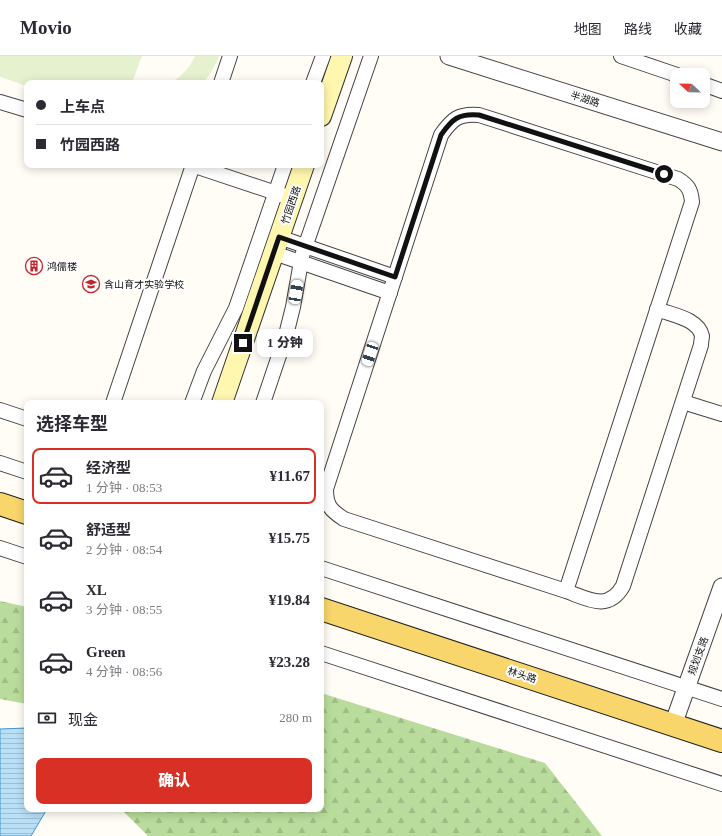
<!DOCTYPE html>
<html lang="zh">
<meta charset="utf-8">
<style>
body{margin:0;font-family:"Times New Roman","Noto Sans SC",serif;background:#f7f7f7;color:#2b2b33;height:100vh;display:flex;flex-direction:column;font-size:15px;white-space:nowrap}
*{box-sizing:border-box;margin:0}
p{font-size:13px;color:#7c7c81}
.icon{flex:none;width:22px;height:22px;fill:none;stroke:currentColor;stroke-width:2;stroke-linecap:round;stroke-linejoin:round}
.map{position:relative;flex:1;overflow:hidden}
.details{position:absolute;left:24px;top:344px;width:300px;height:412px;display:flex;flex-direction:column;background:#fff;border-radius:8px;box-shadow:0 2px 10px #0003}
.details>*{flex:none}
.guide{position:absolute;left:24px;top:24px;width:300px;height:88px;border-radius:8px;box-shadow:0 2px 10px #0003;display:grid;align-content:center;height:88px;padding:0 12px;background:#fff}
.needle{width:26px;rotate:292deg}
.controls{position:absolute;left:670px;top:12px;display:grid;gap:8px}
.controls a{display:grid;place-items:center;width:40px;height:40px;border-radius:8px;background:#fff;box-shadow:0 2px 10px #0003;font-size:20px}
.end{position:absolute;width:18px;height:18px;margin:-9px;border:5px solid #111;background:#fff;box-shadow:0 0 0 2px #fff}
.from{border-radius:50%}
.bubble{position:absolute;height:28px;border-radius:8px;background:#fff;box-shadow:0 2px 10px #0003;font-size:13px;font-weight:800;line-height:28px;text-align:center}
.car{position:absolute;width:12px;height:24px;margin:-12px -6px;border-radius:5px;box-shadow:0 0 3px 1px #0007;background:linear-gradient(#fff 24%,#345 0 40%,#fff 0 76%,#345 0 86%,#fff 0)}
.guide b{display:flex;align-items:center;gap:14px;height:38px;font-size:15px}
.guide b+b{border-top:1px solid #e1e1e2}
.guide i{width:10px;height:10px;background:#2b2b33}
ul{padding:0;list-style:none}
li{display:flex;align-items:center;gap:12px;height:56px;margin:0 8px 6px;padding:0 4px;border:2px solid transparent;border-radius:8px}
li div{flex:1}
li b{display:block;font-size:15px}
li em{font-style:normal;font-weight:800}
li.selected{border-color:#d93025}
li>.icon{width:36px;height:36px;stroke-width:1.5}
h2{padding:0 12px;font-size:18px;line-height:48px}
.pay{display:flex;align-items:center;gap:10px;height:44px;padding:0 12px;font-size:15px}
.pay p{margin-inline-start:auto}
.action{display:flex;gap:8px;margin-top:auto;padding:8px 12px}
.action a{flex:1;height:46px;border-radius:8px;background:#d93025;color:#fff;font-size:16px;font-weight:800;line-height:46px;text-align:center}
header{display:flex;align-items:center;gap:24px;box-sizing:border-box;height:56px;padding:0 20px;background:#fff;border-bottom:1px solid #e1e1e2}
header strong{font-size:19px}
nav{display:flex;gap:22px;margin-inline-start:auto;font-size:14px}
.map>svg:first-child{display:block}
</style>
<header>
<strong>Movio</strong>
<nav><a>地图</a><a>路线</a><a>收藏</a></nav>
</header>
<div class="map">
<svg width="722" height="780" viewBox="0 0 722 780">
<defs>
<pattern id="forest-firs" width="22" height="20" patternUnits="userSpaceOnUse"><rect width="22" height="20" fill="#b9dc9c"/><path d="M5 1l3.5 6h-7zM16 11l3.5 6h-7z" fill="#9ebc85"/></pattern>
<pattern id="water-rules" width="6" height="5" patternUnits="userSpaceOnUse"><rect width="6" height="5" fill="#b9e0f7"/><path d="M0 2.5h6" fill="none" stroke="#9ebfd3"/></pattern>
</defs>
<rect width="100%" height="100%" fill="#fffdf5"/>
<!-- forest -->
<g fill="url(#forest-firs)">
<path d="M0,545L27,551V648L0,643Z"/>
<path d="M321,637L545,707L602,780H148L121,753H321Z"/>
</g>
<!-- pitch -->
<g fill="#e6f2cf">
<path d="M0,0H142L132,27H27V30L0,21Z"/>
<path d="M195,0H219C215,10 210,19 203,27H171C182,20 190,11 195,0Z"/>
</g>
<!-- water -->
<path fill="url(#water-rules)" stroke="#3f96cf" d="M27,672V753H47L31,780H0V673Z"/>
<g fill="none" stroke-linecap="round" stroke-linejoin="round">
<!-- minor casing -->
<g stroke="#444" stroke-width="16">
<g id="minor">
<path d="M621,0L677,19"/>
<path d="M221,27L230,0"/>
<path d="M313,27L323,0"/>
<path d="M703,28L722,35"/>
<path d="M0,46L27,54"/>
<path d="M192,109L285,140"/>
<path d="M279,181L395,221"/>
<path d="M274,197L390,237"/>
<path d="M683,346L722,358"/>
<path d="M113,347L193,109"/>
<path d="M192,347L204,315L236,252L285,109"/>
<path d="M263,347L286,279L293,251L302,200L371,0"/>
<path d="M0,354L27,363"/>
<path d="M0,407L27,416"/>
<path d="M0,492L27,501"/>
<path d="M321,512L722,643"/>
<path d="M566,535L692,146C691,134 688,129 678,123L479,59C459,57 452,63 441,79L326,433C326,449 330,454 344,463L566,535C588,543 608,556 623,530L701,289C701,286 702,282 702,280C698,262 671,259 657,253"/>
<path d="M321,597L722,728"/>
</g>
</g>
<!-- tertiary casing -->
<g stroke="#444" stroke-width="19">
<g id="tertiary">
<path d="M449,0L722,86"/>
<path d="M673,669L722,531"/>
</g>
</g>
<!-- secondary casing -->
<g stroke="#333" stroke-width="22">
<g id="secondary">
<path d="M321,60L342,0"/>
<path d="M222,347L304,109"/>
</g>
</g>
<!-- primary casing -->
<g stroke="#222" stroke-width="24">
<g id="primary">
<path d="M0,448L27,457"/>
<path d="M321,553L722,685"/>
</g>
</g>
<!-- minor -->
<use href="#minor" stroke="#fff" stroke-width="14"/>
<!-- tertiary -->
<use href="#tertiary" stroke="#fff" stroke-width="17"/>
<!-- secondary -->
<use href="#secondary" stroke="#fff6b0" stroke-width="20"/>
<!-- primary -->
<use href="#primary" stroke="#f9d66b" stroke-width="22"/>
</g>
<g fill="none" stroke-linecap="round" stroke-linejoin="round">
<!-- route -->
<path stroke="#111" stroke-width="5" d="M243,287L279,181L395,221L441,79C452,63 459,57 479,59L664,118"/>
</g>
<!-- icons -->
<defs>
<g id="building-ring" transform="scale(0.9)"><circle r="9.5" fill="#fff" stroke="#c4262e" stroke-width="1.5"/><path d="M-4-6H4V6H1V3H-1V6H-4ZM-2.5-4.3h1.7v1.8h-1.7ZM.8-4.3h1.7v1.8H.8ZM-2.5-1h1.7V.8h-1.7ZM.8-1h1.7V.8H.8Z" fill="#c4262e"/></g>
<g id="school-ring" transform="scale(0.9)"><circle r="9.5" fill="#fff" stroke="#c4262e" stroke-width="1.5"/><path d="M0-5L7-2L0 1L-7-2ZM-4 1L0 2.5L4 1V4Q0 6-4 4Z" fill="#c4262e"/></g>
</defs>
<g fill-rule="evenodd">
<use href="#building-ring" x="34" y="210"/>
<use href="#school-ring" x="91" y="228"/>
</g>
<g text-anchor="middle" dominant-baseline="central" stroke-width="4" stroke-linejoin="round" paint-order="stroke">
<!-- street labels -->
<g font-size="10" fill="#111" stroke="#fff">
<text transform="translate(585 43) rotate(18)">半湖路</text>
<text transform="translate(291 149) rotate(-71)">竹园西路</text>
<text transform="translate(698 600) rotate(-70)">规划支路</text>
<text transform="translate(522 619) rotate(18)">林头路</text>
</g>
<!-- poi labels -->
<g font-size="10" fill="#111" stroke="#fff" text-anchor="start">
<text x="47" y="210">鸿儒楼</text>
<text x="104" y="228">含山育才实验学校</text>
</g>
</g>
</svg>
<div class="controls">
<a><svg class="needle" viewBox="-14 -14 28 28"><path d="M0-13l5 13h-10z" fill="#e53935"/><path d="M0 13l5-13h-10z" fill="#7c7c81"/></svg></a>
</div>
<i class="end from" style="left:664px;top:118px"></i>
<i class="end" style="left:243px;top:287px"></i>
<div class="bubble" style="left:257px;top:273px;width:56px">1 分钟</div>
<i class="car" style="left:296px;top:236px;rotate:10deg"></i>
<i class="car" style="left:370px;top:298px;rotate:198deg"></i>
<div class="guide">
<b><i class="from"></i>上车点</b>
<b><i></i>竹园西路</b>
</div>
<section class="details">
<h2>选择车型</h2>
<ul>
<li class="selected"><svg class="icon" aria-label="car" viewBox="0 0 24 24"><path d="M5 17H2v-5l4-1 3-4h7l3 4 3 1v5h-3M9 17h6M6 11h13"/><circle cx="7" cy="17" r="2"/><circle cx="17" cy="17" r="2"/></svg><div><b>经济型</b><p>1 分钟 · 08:53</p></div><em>¥11.67</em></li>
<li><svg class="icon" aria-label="car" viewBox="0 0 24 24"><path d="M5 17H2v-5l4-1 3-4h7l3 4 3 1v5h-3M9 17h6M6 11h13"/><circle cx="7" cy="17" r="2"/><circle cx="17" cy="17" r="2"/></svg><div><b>舒适型</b><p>2 分钟 · 08:54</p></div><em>¥15.75</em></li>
<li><svg class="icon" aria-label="car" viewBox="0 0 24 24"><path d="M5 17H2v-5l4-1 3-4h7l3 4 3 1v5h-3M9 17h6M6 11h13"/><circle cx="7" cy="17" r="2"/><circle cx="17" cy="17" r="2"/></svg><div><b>XL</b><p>3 分钟 · 08:55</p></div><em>¥19.84</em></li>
<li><svg class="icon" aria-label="car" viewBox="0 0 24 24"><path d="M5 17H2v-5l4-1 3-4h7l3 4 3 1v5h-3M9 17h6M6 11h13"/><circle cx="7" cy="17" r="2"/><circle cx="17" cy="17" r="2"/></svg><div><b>Green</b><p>4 分钟 · 08:56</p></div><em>¥23.28</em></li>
</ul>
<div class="pay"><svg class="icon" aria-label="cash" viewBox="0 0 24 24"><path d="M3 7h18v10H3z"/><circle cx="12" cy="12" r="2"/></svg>现金<p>280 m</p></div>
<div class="action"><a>确认</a></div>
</section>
</div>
